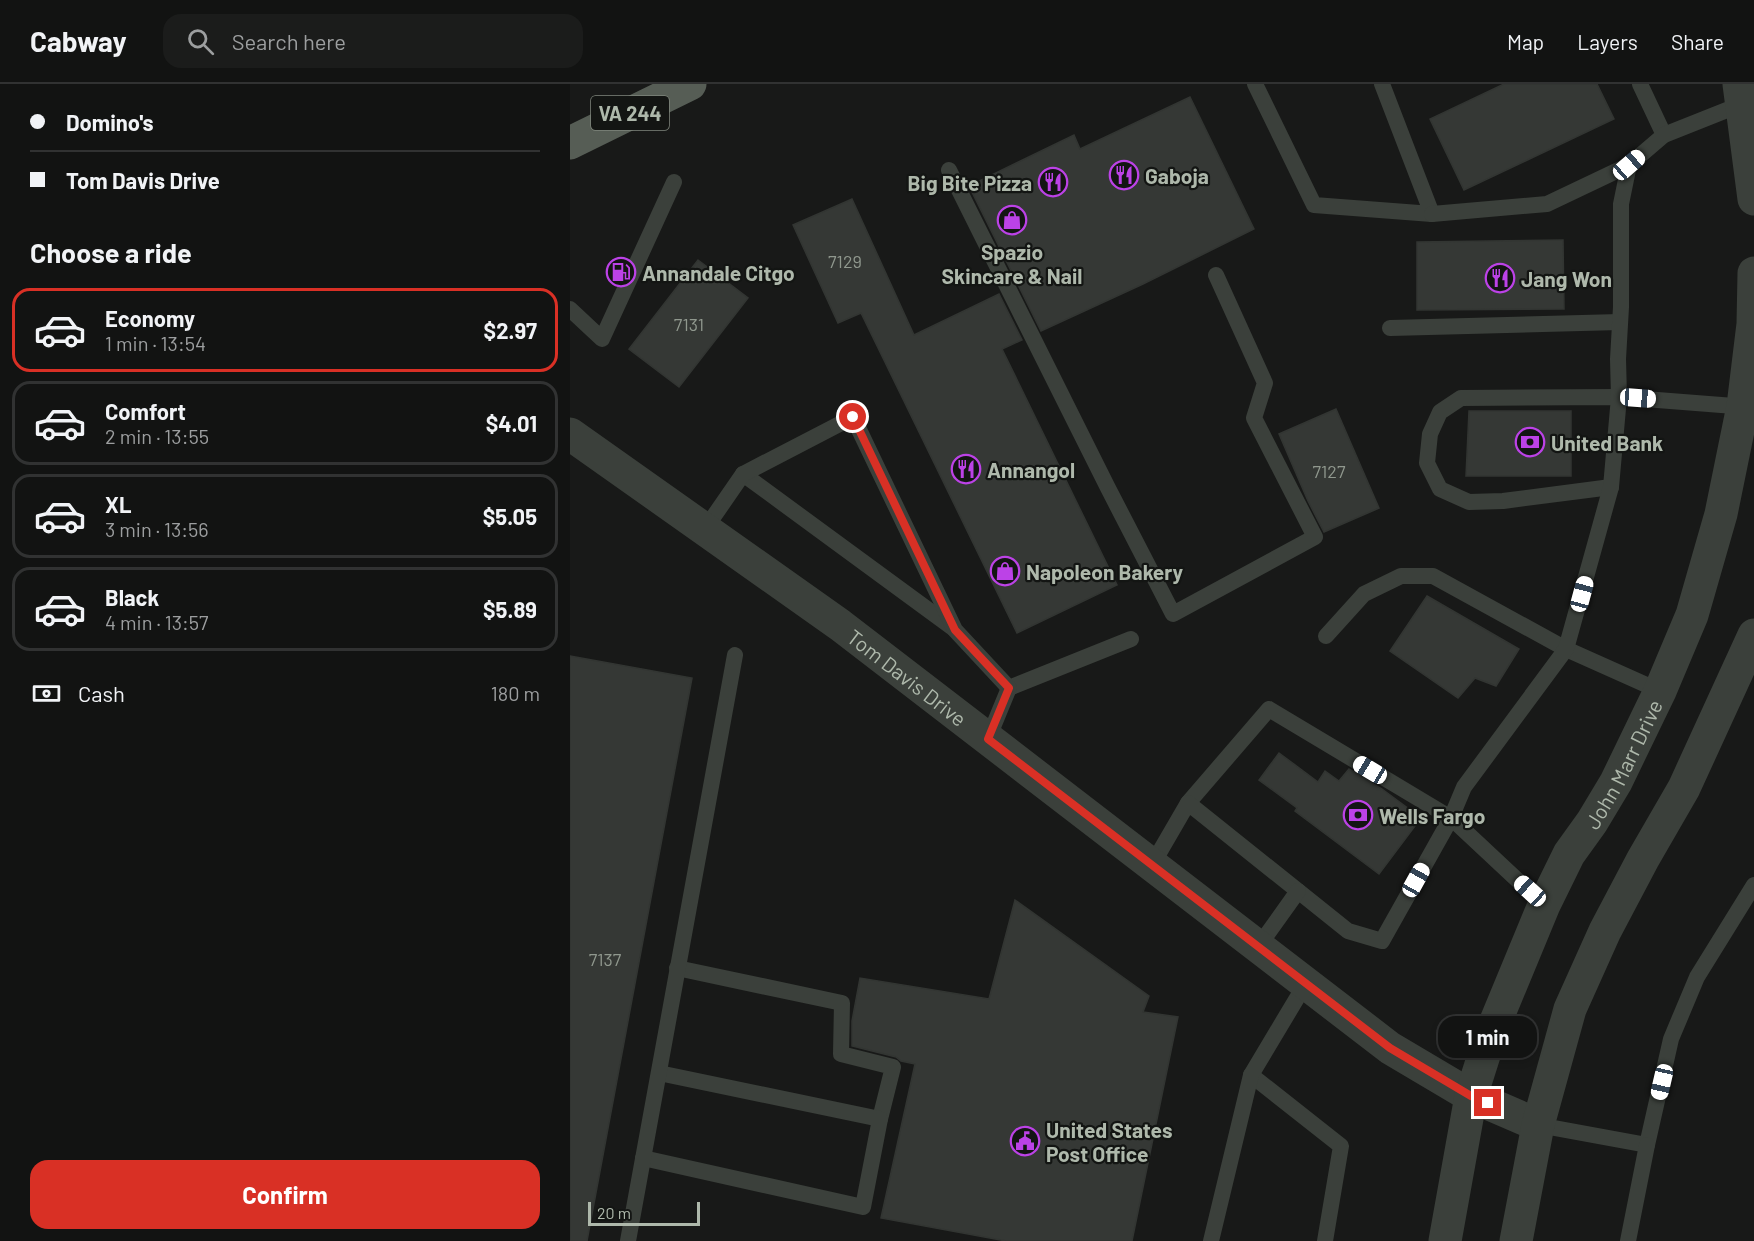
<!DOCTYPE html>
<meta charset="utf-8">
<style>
body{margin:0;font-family:Barlow,sans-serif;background:#1b1c1b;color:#f1f3f6;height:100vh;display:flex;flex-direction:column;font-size:22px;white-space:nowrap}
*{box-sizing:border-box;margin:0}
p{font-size:20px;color:#9c9e9f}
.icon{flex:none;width:33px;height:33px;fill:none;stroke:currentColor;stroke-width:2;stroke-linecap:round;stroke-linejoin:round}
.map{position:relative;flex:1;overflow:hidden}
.panel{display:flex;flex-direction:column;background:#121312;width:570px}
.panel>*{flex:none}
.guide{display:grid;align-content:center;height:132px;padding:0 30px;background:#121312}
.scale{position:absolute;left:18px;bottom:15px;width:112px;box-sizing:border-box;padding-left:6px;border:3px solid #aeb8ab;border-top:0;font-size:16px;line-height:21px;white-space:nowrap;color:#aeb8ab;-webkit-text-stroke:4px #131513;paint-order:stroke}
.end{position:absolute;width:27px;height:27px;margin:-14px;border:8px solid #d93025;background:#fff;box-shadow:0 0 0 3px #fff}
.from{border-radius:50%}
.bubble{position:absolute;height:42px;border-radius:18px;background:#121312;box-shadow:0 3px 9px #0003,0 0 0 2px #313232;font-size:20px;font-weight:700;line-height:42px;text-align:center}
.car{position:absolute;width:18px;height:36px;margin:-18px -9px;border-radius:8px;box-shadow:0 0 4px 2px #0007;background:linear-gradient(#fff 24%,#345 0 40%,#fff 0 76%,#345 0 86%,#fff 0)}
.guide b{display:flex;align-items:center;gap:21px;height:57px;font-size:22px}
.guide b+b{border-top:2px solid #313232}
.guide i{width:15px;height:15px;background:#f1f3f6}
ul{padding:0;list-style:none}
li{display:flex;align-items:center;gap:18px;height:84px;margin:0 12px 9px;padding:0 18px;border:3px solid #313232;border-radius:18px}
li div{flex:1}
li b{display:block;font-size:22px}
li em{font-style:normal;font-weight:700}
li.current{border-color:#d93025}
li>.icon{width:54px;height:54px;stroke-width:1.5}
h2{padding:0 30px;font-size:27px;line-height:72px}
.pay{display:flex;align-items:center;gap:15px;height:66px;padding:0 30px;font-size:22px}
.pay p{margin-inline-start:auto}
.cta{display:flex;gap:12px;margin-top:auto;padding:12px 30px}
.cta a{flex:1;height:69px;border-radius:18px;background:#d93025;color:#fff;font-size:24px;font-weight:700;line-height:69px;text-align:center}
header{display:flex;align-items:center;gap:36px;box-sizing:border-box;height:84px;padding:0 30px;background:#121312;border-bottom:2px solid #313232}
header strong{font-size:28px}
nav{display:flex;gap:33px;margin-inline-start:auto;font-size:21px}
.search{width:420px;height:54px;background:#1b1c1b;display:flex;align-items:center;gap:15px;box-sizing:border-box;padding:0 21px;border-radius:18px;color:#9c9e9f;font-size:22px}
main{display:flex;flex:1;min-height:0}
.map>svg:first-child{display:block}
</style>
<header>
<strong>Cabway</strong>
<div class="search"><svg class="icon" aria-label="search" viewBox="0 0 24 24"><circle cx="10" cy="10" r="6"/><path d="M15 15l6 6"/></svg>Search here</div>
<nav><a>Map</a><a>Layers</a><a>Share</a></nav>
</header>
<main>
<section class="panel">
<div class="guide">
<b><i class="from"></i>Domino's</b>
<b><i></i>Tom Davis Drive</b>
</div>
<h2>Choose a ride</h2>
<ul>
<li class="current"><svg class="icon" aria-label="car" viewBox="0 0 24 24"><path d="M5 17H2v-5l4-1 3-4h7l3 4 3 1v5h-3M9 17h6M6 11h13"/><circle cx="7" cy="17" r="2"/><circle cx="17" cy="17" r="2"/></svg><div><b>Economy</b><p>1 min · 13:54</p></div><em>$2.97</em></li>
<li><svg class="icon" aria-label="car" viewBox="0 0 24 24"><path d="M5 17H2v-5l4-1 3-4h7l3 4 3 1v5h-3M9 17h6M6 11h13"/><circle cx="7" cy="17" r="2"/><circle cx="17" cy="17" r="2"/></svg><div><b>Comfort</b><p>2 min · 13:55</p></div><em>$4.01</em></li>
<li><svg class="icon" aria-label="car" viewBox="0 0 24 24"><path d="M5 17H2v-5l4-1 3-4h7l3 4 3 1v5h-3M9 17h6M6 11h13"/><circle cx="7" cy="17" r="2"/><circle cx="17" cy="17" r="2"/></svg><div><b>XL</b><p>3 min · 13:56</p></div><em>$5.05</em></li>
<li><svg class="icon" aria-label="car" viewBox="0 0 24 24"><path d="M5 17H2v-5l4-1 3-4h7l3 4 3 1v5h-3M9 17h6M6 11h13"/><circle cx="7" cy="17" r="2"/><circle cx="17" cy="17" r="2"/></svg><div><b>Black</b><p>4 min · 13:57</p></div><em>$5.89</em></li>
</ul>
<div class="pay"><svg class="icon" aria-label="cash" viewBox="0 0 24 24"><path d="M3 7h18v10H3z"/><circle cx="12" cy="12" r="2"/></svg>Cash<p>180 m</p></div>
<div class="cta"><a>Confirm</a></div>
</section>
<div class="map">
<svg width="1184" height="1157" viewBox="0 0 1184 1157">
<rect width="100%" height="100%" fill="#181918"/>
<!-- building -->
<g fill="#353835" stroke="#323532" stroke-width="1.5">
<path d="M934,0H1027L1044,35L894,106L860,35Z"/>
<path d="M620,13L684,145L573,200L471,247L399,102L504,51L510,65Z"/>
<path d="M282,115L344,251L429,210L452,256L432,265L547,501L447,549L291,229L268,239L223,141Z"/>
<path d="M993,156L994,225L847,226V158Z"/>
<path d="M128,176L178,214L109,303L59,265Z"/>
<path d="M766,325L809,424L754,448L738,417L709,350Z"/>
<path d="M899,327H1001V392H896Z"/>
<path d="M857,512L949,565L926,602L905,594L888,614L820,567Z"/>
<path d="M0,572L122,594L17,1157H0Z"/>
<path d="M709,669L748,698L755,687L769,697L779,685L812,705L851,734L809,790L725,727L727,724L689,696Z"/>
<path d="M445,816L579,912L573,928L608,933L562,1157H436L311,1134L345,980L331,977L326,973L282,962V937L290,894L419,915Z"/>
</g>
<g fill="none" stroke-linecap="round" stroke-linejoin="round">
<!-- service -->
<g stroke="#3b403b" stroke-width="16">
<path d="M685,0L744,121L862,130L812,0"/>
<path d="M1070,0L1094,51"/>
<path d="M379,86L538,404L603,530L745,453L684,334L695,299L646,191"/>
<path d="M862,130L977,120L1059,81"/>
<path d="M0,225L32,255L104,98"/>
<path d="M820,244L1050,238"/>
<path d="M173,390L383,544"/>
<path d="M1041,403L933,417L899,418L870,405L857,379L860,350L870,328L891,314L1049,313L1177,323"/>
<path d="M135,445L173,390L283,333L385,546L439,604L561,555"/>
<path d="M756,552L794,510L831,492H863L996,565L1090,607"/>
<path d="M418,655L439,604"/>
<path d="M618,719L699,625L881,734L974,821"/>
<path d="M582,781L618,719L778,847L812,857L881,734L894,703L996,565L1041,403L1049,313L1048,275L1051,223V120L1059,81L1094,51L1172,20"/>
<path d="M688,863L728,807"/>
<path d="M107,884L272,919L271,970L323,983L310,1035"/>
<path d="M681,991L771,1062L755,1157"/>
<path d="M968,1041L1077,1061L1101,955L1127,893L1184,801"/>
<path d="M73,1074L293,1123L310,1035L89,989"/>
<path d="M58,1157L165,571"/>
<path d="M641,1157L681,991L736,899"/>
<path d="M1058,1157L1077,1061"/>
</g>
<!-- minor -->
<path stroke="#3b403b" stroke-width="33" id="s1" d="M0,350L270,541L820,964L901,1012L968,1041"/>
<!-- tertiary -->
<g stroke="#3b403b" stroke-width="33">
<path d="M1169,0L1184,115"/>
<path id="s2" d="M875,1157L901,1012L921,949L974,821L999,770L1022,738L1046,698L1090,607L1122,531L1151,430L1173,322L1183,240L1184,189"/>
<path d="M946,1157L968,1041L1000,925L1035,847L1073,775L1114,704L1184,551"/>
</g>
<!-- primary -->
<path stroke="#565d55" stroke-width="33" d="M0,59L120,0"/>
</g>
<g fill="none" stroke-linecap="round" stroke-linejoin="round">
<!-- route -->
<path stroke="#d93025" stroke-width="8" d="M283,333L385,546L439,604L418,655L820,964L901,1012L918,1019"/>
</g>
<!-- icons -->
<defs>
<g id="restaurant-ring" transform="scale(1.5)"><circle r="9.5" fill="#131513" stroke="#bc42e7" stroke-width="1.5"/><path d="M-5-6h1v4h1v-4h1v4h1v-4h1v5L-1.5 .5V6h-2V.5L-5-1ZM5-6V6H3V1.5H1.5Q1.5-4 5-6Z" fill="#bc42e7"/></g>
<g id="shop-ring" transform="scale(1.5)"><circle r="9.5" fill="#131513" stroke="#bc42e7" stroke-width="1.5"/><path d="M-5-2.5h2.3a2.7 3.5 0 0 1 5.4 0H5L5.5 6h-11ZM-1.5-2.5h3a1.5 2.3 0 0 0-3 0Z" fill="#bc42e7"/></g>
<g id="fuel-ring" transform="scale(1.5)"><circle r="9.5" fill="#131513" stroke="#bc42e7" stroke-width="1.5"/><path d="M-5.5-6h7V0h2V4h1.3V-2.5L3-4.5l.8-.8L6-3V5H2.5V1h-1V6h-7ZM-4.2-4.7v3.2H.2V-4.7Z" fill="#bc42e7"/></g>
<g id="bank-ring" transform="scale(1.5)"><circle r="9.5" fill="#131513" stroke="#bc42e7" stroke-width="1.5"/><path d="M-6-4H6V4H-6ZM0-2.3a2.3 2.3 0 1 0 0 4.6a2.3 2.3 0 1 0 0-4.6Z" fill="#bc42e7"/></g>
<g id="civic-ring" transform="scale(1.5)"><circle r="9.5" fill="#131513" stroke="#bc42e7" stroke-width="1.5"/><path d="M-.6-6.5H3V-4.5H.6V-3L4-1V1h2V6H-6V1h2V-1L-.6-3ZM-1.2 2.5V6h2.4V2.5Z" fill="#bc42e7"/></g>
</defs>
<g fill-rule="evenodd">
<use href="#restaurant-ring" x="554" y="91"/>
<use href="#restaurant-ring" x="483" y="98"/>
<use href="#shop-ring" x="442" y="136"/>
<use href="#fuel-ring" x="51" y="188"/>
<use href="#restaurant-ring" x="930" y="194"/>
<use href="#bank-ring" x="960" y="358"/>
<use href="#restaurant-ring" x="396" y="385"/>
<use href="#shop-ring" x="435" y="487"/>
<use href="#bank-ring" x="788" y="731"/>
<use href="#civic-ring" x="455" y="1057"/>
</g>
<g text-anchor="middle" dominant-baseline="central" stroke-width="4.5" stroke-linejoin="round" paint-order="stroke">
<!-- number labels -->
<g font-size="18" fill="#90988e">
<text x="275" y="177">7129</text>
<text x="119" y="240">7131</text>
<text x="759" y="387">7127</text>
<text x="35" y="875">7137</text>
</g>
<!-- shield labels -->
<rect fill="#131513" stroke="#80877d" stroke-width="1.5" x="21" y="12" width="78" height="34" rx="4.5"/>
<g font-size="20" font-weight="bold" fill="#aeb8ab">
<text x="60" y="29">VA 244</text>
</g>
<!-- poi labels -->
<g font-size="21" font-weight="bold" fill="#aeb8ab" stroke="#131513" text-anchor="start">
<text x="575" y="91">Gaboja</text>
<text x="462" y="98" text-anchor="end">Big Bite Pizza</text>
<text x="442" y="167" text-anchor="middle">Spazio<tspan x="442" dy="24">Skincare &amp; Nail</tspan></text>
<text x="72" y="188">Annandale Citgo</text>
<text x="951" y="194">Jang Won</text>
<text x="981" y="358">United Bank</text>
<text x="417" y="385">Annangol</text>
<text x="456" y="487">Napoleon Bakery</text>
<text x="809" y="731">Wells Fargo</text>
<text x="476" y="1045">United States<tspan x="476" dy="24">Post Office</tspan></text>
</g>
<!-- street labels -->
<g font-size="21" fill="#aeb8ab" stroke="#131513">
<text stroke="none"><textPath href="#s1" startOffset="416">Tom Davis Drive</textPath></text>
<text stroke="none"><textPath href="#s2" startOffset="514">John Marr Drive</textPath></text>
</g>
</g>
</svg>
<div class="scale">20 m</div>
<i class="end from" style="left:283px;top:333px"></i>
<i class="end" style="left:918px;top:1019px"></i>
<div class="bubble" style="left:868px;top:932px;width:99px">1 min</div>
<i class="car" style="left:1059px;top:81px;rotate:49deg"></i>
<i class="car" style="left:1068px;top:314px;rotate:94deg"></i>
<i class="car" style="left:1012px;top:510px;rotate:15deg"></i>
<i class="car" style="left:800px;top:686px;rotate:301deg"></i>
<i class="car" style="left:846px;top:796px;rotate:29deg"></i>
<i class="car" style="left:960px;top:807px;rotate:312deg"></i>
<i class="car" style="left:1092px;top:998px;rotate:193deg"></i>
</div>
</main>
